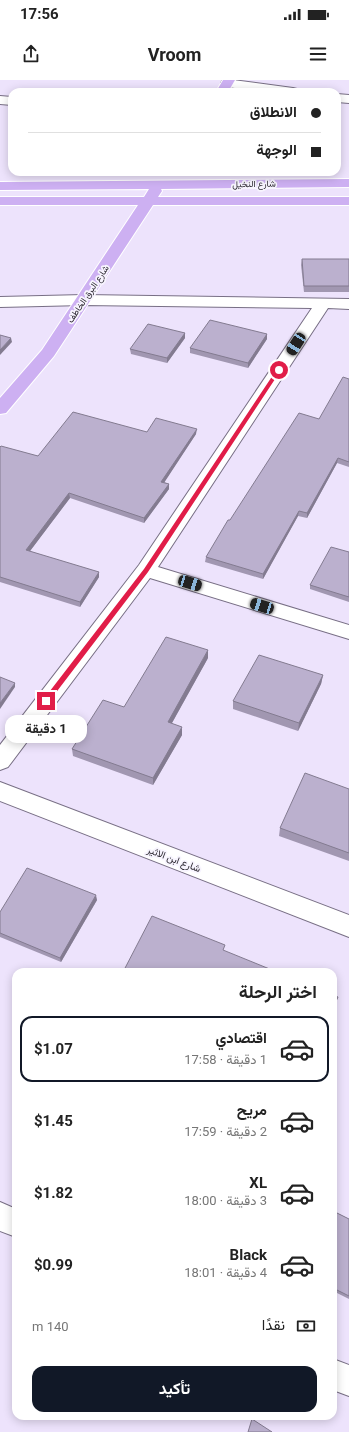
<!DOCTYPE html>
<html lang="ar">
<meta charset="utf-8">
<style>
body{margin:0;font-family:Roboto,Vazirmatn,sans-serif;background:#f6f6f6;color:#222;direction:rtl;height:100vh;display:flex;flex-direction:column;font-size:15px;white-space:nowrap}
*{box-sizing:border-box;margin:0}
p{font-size:13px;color:#767676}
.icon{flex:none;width:22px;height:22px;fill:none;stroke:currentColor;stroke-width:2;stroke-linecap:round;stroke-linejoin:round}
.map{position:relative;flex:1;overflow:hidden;direction:ltr}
.sheet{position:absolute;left:12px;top:888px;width:325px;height:452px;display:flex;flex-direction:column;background:#fff;border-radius:12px;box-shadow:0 2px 10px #0003;direction:rtl}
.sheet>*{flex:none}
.banner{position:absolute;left:8px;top:8px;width:333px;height:88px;border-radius:12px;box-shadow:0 2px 10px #0003;direction:rtl;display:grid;align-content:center;height:88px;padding:0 20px;background:#fff}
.end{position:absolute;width:18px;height:18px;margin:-9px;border:5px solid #e11d48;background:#fff;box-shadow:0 0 0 2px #fff}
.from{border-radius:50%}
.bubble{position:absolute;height:28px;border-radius:12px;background:#fff;box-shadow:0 2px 10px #0003;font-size:13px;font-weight:700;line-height:28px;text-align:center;direction:rtl}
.car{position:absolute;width:12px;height:24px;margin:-12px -6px;border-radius:5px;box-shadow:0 0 3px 1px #0007;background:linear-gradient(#222 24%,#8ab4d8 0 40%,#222 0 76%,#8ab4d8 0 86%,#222 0)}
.banner b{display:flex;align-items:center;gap:14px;height:38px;font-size:15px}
.banner b+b{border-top:1px solid #e0e0e0}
.banner i{width:10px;height:10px;background:#222}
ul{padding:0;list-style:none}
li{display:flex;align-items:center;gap:12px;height:66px;margin:0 8px 6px;padding:0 12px;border:2px solid transparent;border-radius:12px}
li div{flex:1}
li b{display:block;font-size:15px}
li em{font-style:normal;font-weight:700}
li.on{border-color:#111827}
li>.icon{width:36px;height:36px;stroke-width:1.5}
h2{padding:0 20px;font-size:18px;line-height:48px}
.pay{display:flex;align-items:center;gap:10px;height:44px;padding:0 20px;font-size:15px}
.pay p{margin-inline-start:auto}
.cta{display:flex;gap:8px;margin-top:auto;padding:8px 20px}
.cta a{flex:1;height:46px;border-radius:12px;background:#111827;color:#fff;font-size:16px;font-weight:700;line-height:46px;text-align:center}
.status{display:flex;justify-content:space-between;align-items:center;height:28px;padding:0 20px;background:#fff;direction:ltr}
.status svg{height:11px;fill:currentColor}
header{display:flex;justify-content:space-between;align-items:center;height:52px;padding:0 20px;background:#fff;font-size:18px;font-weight:700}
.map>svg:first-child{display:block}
</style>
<div class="status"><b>17:56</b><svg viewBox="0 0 49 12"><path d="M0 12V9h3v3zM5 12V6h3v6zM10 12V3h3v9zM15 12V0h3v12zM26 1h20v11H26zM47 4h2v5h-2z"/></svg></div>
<header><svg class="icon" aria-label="menu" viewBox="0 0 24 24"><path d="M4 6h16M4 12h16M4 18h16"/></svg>Vroom<svg class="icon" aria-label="share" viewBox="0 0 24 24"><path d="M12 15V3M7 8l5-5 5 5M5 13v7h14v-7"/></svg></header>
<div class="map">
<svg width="349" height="1352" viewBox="0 0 349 1352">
<rect width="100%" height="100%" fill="#ede3fc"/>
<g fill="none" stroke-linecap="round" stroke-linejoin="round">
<!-- minor casing -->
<g stroke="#786f85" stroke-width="2">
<g id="minor">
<path d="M223,0H233L293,8L297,9L299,12H265L227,7L223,6L221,3Z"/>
<path d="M337,14L349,15V23L337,22Z"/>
<path d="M0,16L12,17V25L0,24Z"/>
<path d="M84,215L349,219V229L328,228L158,487L349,545V559L150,498L8,687L0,690V665L139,485L312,228L84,225L0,227V217Z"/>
<path d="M0,702L349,835V857L0,721Z"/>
<path d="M0,1122L16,1129V1157L0,1151Z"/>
<path d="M333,1279L349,1285V1316L333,1310Z"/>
</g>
</g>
<!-- primary casing -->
<g stroke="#fff" stroke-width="2">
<g id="primary">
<path d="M223,0H235L228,12H216Z"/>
<path d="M349,99V107L161,109L162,111L158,117H349V125H153L54,276L6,333L0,334V318L42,270L138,125H0V117H144L149,109L0,110V102Z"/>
</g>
</g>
<!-- minor -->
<use href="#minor" fill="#fff" fill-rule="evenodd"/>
<!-- primary -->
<use href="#primary" fill="#cdb0f2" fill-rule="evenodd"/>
</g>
<!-- wall -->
<g fill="#a197b1">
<path d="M302,179H349V212H304L301,185Z"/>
<path d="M185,253V258L167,283L131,274L130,269Z"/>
<path d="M267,254V259L248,288L190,273V268Z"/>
<path d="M349,299V387L337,383L307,438L298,436L263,499L205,482L206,477L230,440L319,339Z"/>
<path d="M147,352L196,354L164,402L169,404V409L144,443L70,418L30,471L99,497L80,527L0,502V367L38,376Z"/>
<path d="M349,472V522L310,509V505Z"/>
<path d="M208,578L172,643L182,655L153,705L73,676L72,669L124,627Z"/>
<path d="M323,595L321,604L298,651L233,629V621Z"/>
<path d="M349,709V781L279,756L280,748Z"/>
<path d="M97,820L61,882L0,857V832Z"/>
<path d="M333,1131L349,1139V1219L333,1211Z"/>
</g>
<!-- shaded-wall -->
<g fill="#837b90">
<path d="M185,253V258L167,283V278Z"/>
<path d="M267,254V259L248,288V283Z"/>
<path d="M11,258L12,262L0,275V270Z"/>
<path d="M197,349L196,354L162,406L161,402Z"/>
<path d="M338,378L337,383L307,438V433Z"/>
<path d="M169,404V409L144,443V438Z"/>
<path d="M69,413L70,418L27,475L26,470Z"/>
<path d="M299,431L298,436L263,499V494Z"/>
<path d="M99,492V497L80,527V522Z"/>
<path d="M208,570V578L168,650V642Z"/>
<path d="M323,595L321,604L298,651L299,643Z"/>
<path d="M15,603V607L0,629V623Z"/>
<path d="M182,647V655L153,705V698Z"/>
<path d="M96,815L97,820L61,882L60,878Z"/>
</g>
<!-- building -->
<g fill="#bbb0ce" stroke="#837b90">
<path d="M302,179H349V206H304Z"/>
<path d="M210,240L267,254L248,283L190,268Z"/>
<path d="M148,244L185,253L167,278L130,269Z"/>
<path d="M0,255L11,258L0,270Z"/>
<path d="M343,297L349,299V382L338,378L307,433L299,431L263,494L206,477L228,440H230L299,333L319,339Z"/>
<path d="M73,332L147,352L156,338L197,349L161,402L169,404L144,438L69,413L26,470L99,492L80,522L0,497V367L1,366L38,376Z"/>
<path d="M331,467L349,472V517L310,505Z"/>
<path d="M166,557L208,570L168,642L182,647L153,698L72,669L103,620L124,627Z"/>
<path d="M259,575L323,595L299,643L233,621Z"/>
<path d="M0,597L15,603L0,623Z"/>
<path d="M305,693L349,709V773L280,748Z"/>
<path d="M27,788L96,815L60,878L0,853V832Z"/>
<path d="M152,836L225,865L223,870L277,892H123Z"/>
<path d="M333,915L338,917L333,928Z"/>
<path d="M333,1131L349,1139V1216L333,1208Z"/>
<path d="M252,1339L272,1352H248Z"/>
</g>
<!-- route -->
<path fill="#e11d48" d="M277,289L281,290L148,492L48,623H43V620L144,489Z"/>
<g text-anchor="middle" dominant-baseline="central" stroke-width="3.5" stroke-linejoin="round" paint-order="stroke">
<!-- far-street labels -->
<g font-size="9" fill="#2b2730" stroke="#f7f4fe">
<text transform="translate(254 104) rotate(-1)">شارع النخيل</text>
<text transform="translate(88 214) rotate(-56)">شارع البرق الخاطف</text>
</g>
<!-- street labels -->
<g font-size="10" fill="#2b2730" stroke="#f7f4fe">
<text transform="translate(174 779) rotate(21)">شارع ابن الاثير</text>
</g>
</g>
</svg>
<i class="end from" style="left:279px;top:290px"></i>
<i class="end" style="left:46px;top:621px"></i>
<div class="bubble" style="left:5px;top:635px;width:82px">1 دقيقة</div>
<i class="car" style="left:296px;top:264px;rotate:213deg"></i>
<i class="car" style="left:190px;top:503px;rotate:107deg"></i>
<i class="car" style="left:262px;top:526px;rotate:287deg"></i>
<div class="banner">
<b><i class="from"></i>الانطلاق</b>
<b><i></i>الوجهة</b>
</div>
<section class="sheet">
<h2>اختر الرحلة</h2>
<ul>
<li class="on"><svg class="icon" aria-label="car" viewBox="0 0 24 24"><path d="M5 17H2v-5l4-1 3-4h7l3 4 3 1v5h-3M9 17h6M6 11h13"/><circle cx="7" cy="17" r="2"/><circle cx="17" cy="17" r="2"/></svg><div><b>اقتصادي</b><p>1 دقيقة · 17:58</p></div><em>$1.07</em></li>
<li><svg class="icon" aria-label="car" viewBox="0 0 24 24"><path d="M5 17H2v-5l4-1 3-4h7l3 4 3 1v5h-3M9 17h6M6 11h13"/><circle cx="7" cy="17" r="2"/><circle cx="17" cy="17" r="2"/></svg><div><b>مريح</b><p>2 دقيقة · 17:59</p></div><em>$1.45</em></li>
<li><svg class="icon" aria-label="car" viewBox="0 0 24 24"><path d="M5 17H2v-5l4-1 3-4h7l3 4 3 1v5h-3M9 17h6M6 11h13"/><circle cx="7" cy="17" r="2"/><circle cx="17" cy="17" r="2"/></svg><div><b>XL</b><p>3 دقيقة · 18:00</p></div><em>$1.82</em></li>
<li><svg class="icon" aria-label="car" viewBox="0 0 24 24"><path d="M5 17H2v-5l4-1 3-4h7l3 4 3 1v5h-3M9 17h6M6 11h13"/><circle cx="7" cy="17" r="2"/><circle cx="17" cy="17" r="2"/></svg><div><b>Black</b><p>4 دقيقة · 18:01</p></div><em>$0.99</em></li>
</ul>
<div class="pay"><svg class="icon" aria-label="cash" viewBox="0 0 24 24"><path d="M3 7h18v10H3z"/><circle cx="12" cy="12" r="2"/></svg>نقدًا<p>140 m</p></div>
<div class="cta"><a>تأكيد</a></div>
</section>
</div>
